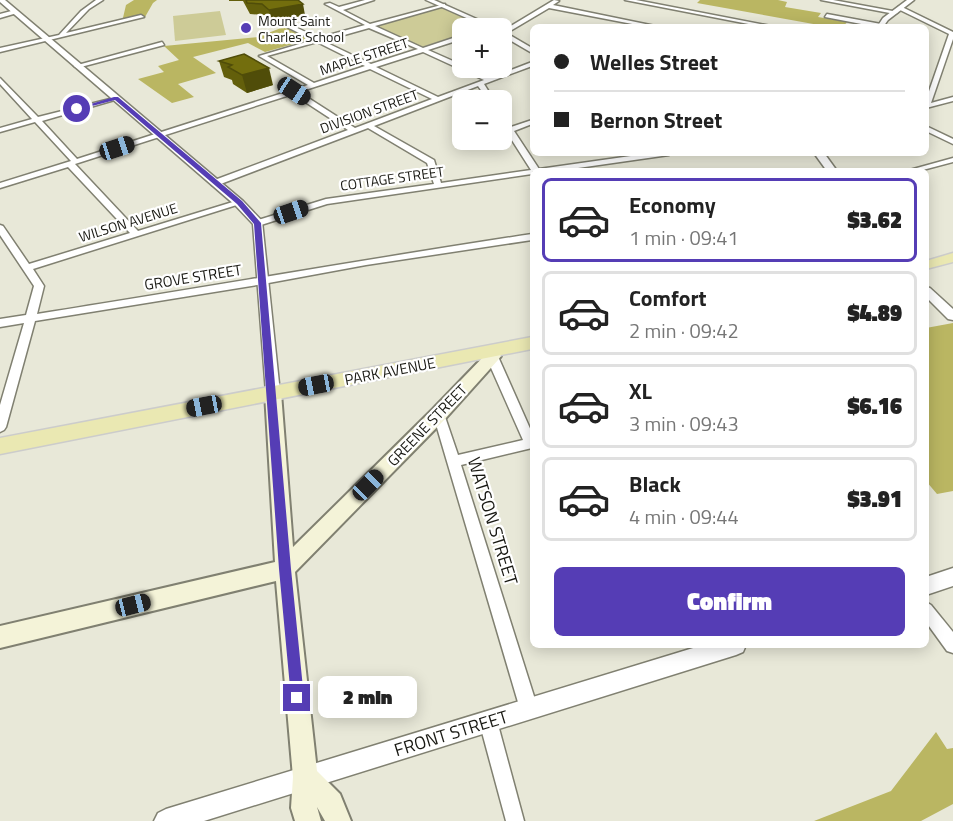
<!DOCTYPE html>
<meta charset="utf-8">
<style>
body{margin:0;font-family:"Titillium Web",sans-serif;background:#f6f6f6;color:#222;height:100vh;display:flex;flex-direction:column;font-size:22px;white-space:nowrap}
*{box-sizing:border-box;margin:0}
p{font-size:20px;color:#767676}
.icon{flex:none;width:33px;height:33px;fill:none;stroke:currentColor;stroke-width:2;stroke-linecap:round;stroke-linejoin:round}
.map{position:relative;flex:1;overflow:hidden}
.sheet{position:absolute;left:530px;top:168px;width:399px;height:480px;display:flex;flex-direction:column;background:#fff;border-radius:9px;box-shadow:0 3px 15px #0003}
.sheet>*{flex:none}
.top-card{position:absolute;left:530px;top:24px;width:399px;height:132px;border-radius:9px;box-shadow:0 3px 15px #0003;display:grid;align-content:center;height:132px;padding:0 24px;background:#fff}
.controls{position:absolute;left:452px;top:18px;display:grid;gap:12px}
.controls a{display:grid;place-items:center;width:60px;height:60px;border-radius:9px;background:#fff;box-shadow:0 3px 15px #0003;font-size:30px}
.end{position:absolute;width:27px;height:27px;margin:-14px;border:8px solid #553db5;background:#fff;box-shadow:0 0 0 3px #fff}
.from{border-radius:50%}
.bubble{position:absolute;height:42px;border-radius:9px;background:#fff;box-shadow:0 3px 15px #0003;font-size:20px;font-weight:800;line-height:42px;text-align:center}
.car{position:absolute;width:18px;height:36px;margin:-18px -9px;border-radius:8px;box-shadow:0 0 4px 2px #0007;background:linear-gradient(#222 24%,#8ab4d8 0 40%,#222 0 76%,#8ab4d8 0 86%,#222 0)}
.top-card b{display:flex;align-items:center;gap:21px;height:57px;font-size:22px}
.top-card b+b{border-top:2px solid #e0e0e0}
.top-card i{width:15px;height:15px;background:#222}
ul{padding:10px 0 0;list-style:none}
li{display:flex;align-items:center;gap:18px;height:84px;margin:0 12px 9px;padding:0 12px;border:3px solid #e0e0e0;border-radius:9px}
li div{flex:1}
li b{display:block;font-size:22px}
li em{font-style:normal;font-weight:800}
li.on{border-color:#553db5}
li>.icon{width:54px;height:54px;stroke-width:1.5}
.cta{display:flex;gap:12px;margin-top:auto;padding:12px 24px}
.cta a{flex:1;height:69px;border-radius:9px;background:#553db5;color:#fff;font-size:24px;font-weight:800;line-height:69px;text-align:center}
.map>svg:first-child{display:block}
</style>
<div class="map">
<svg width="953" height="821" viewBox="0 0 953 821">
<rect width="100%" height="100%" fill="#e8e8d8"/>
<!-- green -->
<g fill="#cdcb97">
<path d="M442,7L483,27L462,28V34L422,47L377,26Z"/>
<path d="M220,11L226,35L175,41L173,16Z"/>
</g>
<!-- forest -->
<g fill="#bab662">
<path d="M134,0H157L153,3L145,17L122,22L126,5Z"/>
<path d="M700,0H778L787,2L785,7L821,13L818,17L847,22L843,27H830L697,3Z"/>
<path d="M281,28H289L311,39L265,52L248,43L193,57L216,73L178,84L194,97L172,103L138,79L164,72L158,66L179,60L164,46L258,37Z"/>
<path d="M953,323V491L937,494L926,481V328Z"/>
<path d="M936,732L947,749L953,748V804L921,821H814L891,791Z"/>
</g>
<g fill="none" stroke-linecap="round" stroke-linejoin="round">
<!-- minor casing -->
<g stroke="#808071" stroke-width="3">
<g id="minor">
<path d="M96,0H103L89,9L66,33L141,15L144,17L0,52V48L59,35L81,11Z"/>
<path d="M365,0H374L343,10L370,24L445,4V6L375,26L423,48L462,35V39L428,50L462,65V68L490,78L532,62V66L484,84L494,100H488L478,86L374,126L434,160L441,183L531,170L501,123V115L503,116L511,127L532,120V124L514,131L539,169L652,153H673L669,155L557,171H532V174L327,204L261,225H255V221L326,199L434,184L427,163L368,128L218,185H212V181L348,130L293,94L75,164L138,231L236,201L243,203L33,269L44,286L37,314C202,288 367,259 532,234V240L366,265L263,284L35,321L6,427L4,430L0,432V405L24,323L0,327V319L26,315L34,286L0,235V225L3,226L29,264L130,233L68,167L0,188V183L71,161L35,122L0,132V128L32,119L0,84V78L38,117L118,97V99L42,121L77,159L308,85L259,56L313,40L283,25V23H287L318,38L365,25L325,4L330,3L339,7ZM369,28L418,49L371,64L323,41ZM317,42L365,66L314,83L267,56ZM423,52L484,80L438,97L376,67ZM370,69L432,99L355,128L299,92Z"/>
<path d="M554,0L559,1L553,5L660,27H648L549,8L505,34H501V32Z"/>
<path d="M625,0H636L776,27H764Z"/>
<path d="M821,0H833L898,12L895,14Z"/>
<path d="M898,7H902L953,32V39L931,103L953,97V101L926,108V100L949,34L898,9Z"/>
<path d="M15,10L17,13L0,18V14Z"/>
<path d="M827,14L881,24L884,26L877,27L825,17Z"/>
<path d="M162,42L164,45L77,68L74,66Z"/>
<path d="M926,126L953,139V144L926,131Z"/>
<path d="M953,158V162L919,171H906Z"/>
<path d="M490,348L496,352L532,433V448L461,465L538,709L535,715L529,718L523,715L520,709L433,414L435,411H443L458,455L523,440L484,352Z"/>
<path d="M926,602L931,605L953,632V653L947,651L926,622Z"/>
<path d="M488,712L494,715L497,721L524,821H506L479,721L482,715Z"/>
</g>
</g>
<!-- tertiary casing -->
<g stroke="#808071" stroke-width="3">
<g id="tertiary">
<path d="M0,0H5L243,201L262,221L280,393L278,397H268L266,393L253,224L235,205L0,2Z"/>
<path d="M426,0H434L497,28H489Z"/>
<path d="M907,0H914L888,20L883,27H877L883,18Z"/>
<path d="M501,30L532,48V53L501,35Z"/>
<path d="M814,153H824L837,171H827Z"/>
<path d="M926,287L930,288L953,309V320L948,319L926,297Z"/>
<path d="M953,568V586L926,595V577Z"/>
<path d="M703,645H746L743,652L736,655L204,821H154L158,813L166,809Z"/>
</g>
</g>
<!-- secondary casing -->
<g stroke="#808071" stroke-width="4">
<path id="secondary" d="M493,351L498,352L501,356L498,360L445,419L295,572L317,771L340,794L351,821H325L317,807L321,821H295L291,808L293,777L276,581L0,648V626L275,562L265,393L267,389H279L281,393L293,547L433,409L488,352Z"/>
</g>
<!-- primary casing -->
<g stroke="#cccccb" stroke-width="3">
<g id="primary">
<path d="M953,253V262L926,269V261Z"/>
<path d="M532,337V349L0,454V438Z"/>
</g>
</g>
<!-- minor -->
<use href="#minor" fill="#fff" fill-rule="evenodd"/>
<!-- tertiary -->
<use href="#tertiary" fill="#fff" fill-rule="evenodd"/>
<!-- secondary -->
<use href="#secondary" fill="#f4f3d8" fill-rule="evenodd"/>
<!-- primary -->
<use href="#primary" fill="#eae8b2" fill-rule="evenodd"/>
</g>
<!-- wall -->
<g fill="#635f0b">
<path d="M229,0H298L305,15L272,22L265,15L250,14L243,1H229Z"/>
<path d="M244,54L273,85L247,93L233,84L232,80L224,77L219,61Z"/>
</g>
<!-- shaded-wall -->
<g fill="#504d09">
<path d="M303,4L305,15L272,22L269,10Z"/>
<path d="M269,68L273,85L247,93L242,75Z"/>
</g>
<!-- building -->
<g fill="#736e0d" stroke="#504d09" stroke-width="1.5">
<path d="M246,0H298L303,4L269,10L262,4L247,3Z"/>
<path d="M244,54L269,68L242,75L228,67L232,65L219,61Z"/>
</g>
<!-- route -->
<path fill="#553db5" d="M114,97H118L242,201L261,223L291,569L304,698L302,702L297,704L293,702L291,698L279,569L254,224L237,204L115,100L77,110L74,109Z"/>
<!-- markers -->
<circle fill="#553db5" stroke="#fff" stroke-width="2" cx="246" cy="28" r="6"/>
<g text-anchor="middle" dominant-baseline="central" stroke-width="4.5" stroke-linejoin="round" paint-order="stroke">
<!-- far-poi labels -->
<g font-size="14" fill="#191913" stroke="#fff" text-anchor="start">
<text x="258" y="20">Mount Saint<tspan x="258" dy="16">Charles School</tspan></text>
</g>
<!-- far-street labels -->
<g font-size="14" fill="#191913" stroke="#fff">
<text transform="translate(364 56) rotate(-18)">MAPLE STREET</text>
<text transform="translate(369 111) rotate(-20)">DIVISION STREET</text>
<text transform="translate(392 178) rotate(-8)">COTTAGE STREET</text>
<text transform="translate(128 222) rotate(-17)">WILSON AVENUE</text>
</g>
<!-- street labels -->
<g font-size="15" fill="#191913" stroke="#fff">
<text transform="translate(193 277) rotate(-9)">GROVE STREET</text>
<text transform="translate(390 371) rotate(-11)">PARK AVENUE</text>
<text transform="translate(427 425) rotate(-46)">GREENE STREET</text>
</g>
<!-- near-street labels -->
<g font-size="18" fill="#191913" stroke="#fff">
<text transform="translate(493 521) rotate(73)">WATSON STREET</text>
<text transform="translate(451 733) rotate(-17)">FRONT STREET</text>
</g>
</g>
</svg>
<div class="controls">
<a>+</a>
<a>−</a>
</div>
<i class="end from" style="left:77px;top:109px"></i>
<i class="end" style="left:297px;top:698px"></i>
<div class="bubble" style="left:318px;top:676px;width:99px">2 min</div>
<i class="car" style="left:294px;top:91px;rotate:123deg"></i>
<i class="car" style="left:117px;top:148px;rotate:72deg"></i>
<i class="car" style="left:291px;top:212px;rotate:71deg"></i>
<i class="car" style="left:316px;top:385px;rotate:259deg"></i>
<i class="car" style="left:204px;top:406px;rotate:259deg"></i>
<i class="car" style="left:368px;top:485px;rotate:45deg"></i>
<i class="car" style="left:133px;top:605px;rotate:76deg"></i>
<div class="top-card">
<b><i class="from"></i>Welles Street</b>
<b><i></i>Bernon Street</b>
</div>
<section class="sheet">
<ul>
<li class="on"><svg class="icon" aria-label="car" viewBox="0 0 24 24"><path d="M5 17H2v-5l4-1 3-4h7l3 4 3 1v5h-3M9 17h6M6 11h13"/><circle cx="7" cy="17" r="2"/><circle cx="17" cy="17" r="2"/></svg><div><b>Economy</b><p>1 min · 09:41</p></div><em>$3.62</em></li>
<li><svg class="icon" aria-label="car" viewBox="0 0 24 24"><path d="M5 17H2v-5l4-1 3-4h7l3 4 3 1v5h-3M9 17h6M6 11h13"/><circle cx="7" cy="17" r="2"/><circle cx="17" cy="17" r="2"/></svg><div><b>Comfort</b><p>2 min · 09:42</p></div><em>$4.89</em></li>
<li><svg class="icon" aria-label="car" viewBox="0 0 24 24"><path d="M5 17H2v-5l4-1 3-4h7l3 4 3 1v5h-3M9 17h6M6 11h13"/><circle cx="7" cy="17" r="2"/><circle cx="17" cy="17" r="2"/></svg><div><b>XL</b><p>3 min · 09:43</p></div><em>$6.16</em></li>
<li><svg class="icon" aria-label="car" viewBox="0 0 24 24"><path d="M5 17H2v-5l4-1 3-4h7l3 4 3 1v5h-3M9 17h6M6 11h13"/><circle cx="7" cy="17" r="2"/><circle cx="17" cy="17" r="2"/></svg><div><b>Black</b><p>4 min · 09:44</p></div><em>$3.91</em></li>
</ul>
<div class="cta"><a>Confirm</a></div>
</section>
</div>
